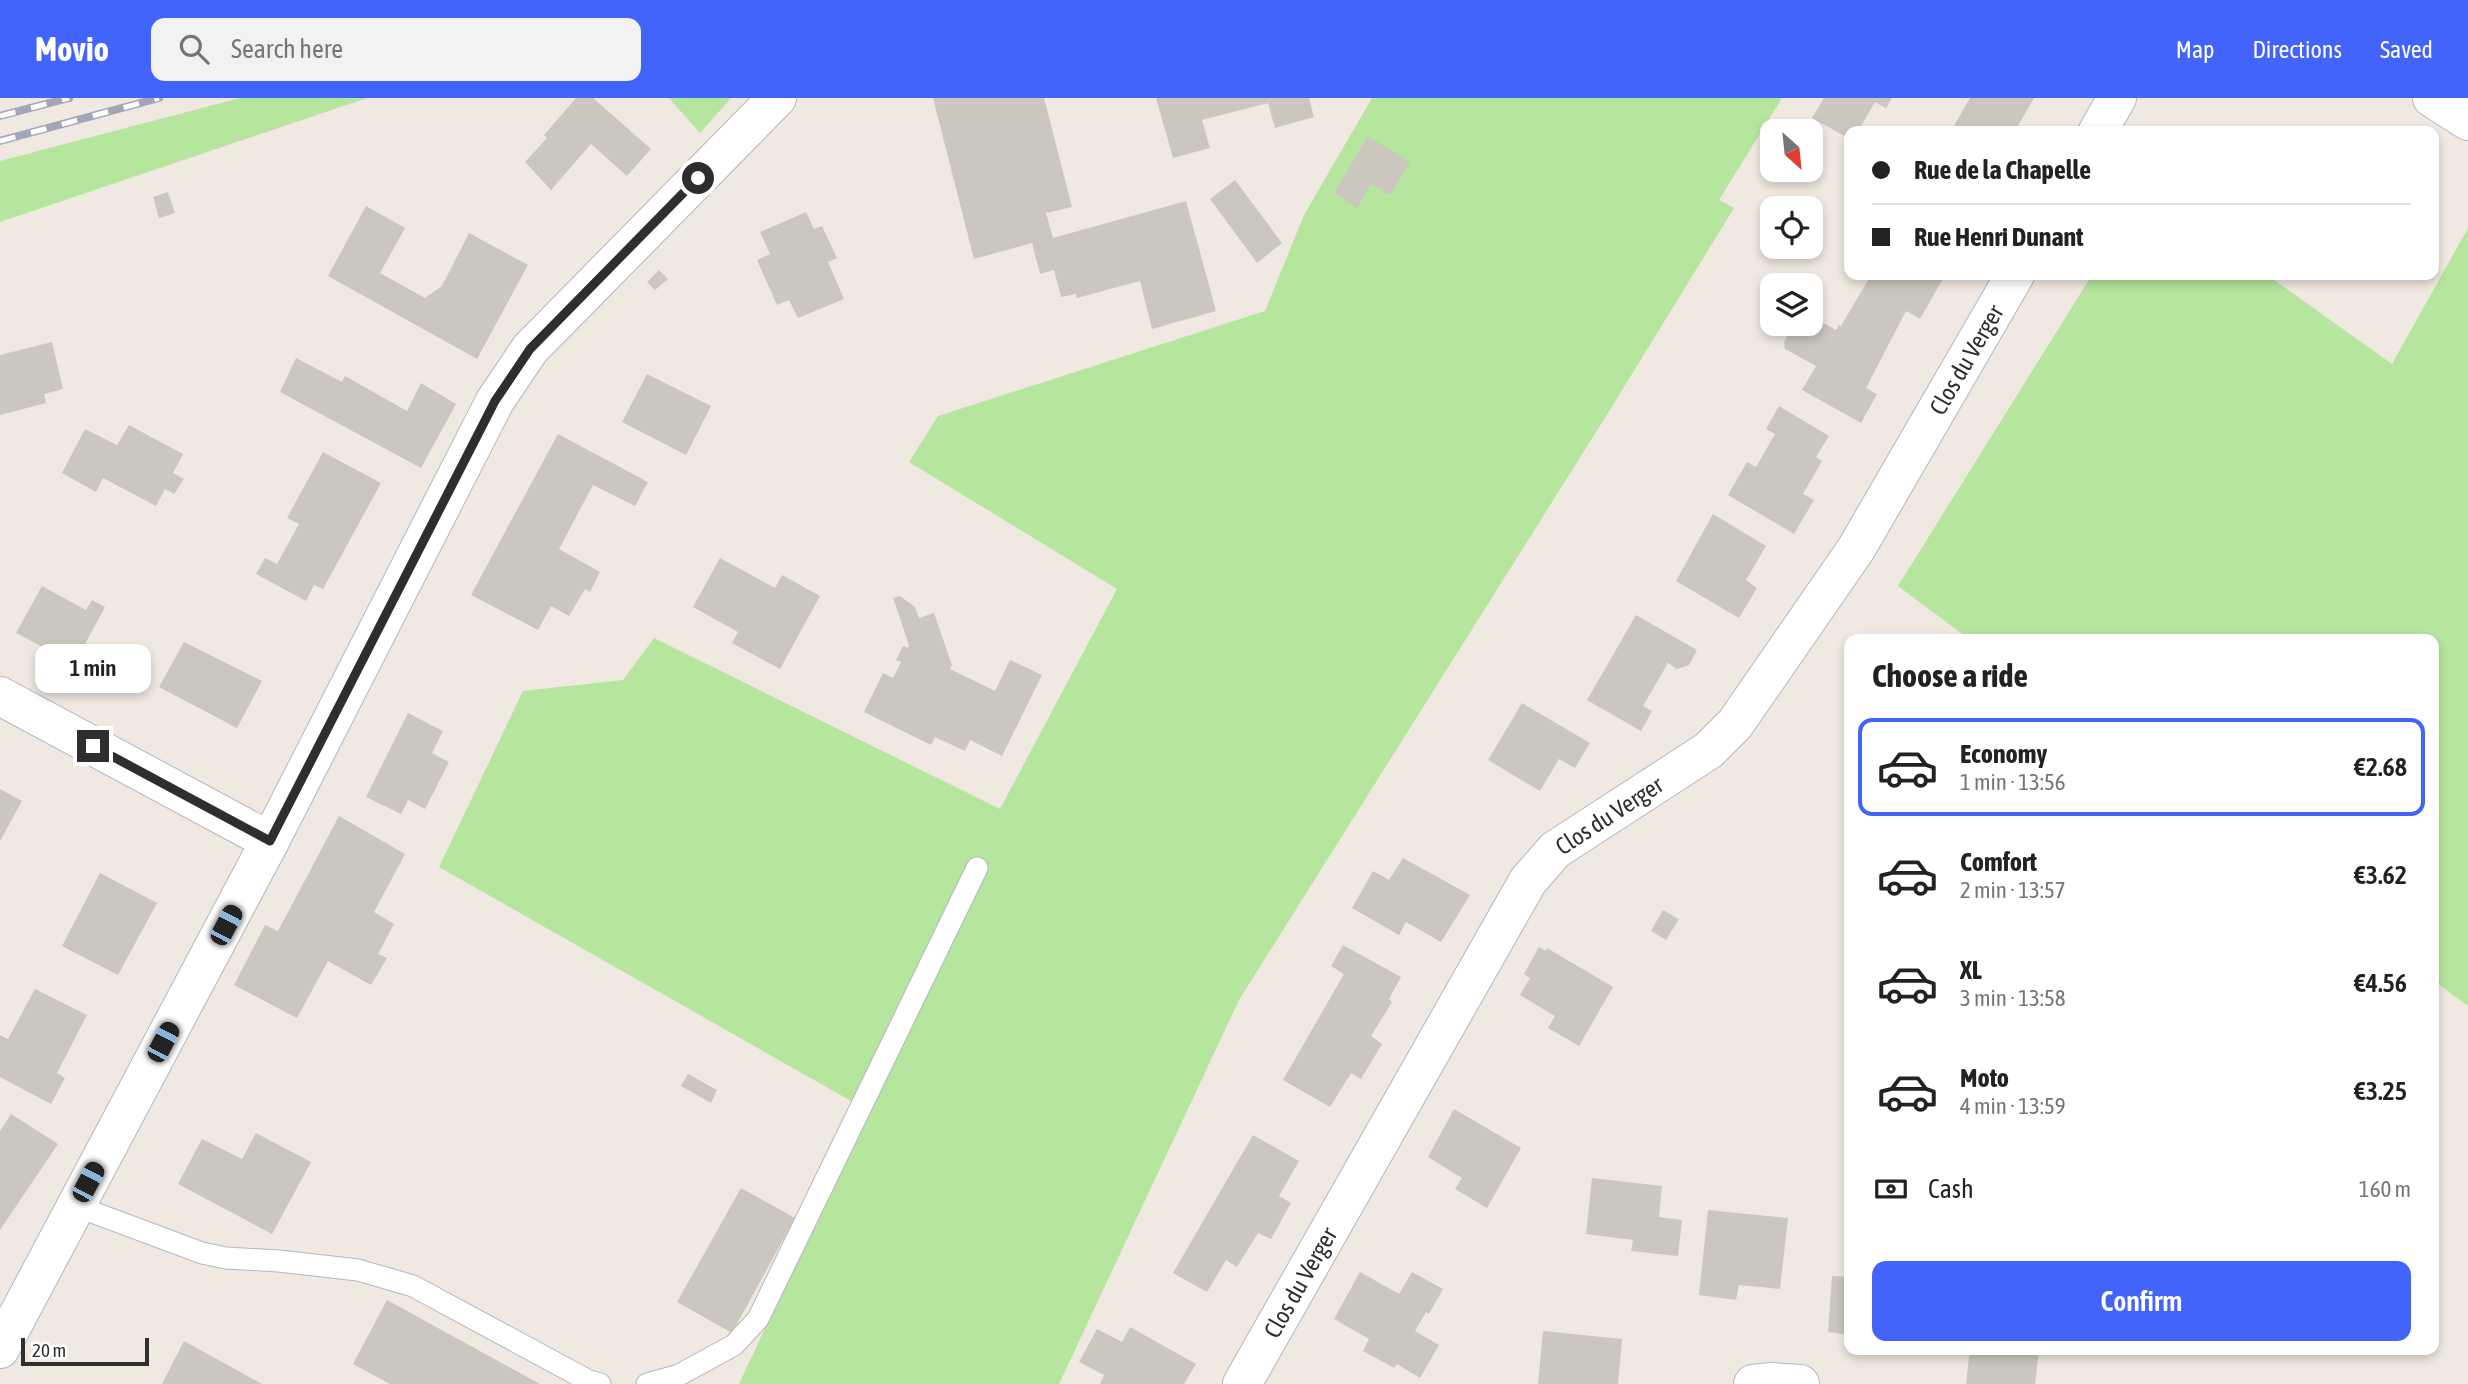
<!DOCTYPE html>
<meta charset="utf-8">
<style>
body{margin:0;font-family:"Asap Condensed",sans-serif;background:#f2f2f2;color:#222;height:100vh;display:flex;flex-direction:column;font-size:26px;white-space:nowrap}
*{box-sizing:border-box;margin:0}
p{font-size:23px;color:#767676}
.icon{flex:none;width:38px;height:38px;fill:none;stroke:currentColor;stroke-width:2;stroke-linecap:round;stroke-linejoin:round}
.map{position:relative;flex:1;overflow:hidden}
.sheet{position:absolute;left:1844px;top:536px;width:595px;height:721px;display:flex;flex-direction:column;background:#fff;border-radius:14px;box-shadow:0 4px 10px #0003}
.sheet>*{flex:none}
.banner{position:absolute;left:1844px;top:28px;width:595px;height:154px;border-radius:14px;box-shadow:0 4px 10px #0003;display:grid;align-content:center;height:154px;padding:0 28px;background:#fff}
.needle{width:46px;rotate:153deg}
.buttons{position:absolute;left:1760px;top:21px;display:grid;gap:14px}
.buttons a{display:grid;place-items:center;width:63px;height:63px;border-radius:14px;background:#fff;box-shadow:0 4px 10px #0003;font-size:35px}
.scale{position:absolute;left:21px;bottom:18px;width:128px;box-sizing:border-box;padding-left:7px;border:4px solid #2e2e2e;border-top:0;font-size:19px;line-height:24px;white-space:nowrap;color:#2e2e2e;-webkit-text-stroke:5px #fff;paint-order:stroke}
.end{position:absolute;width:32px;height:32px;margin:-16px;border:9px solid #2e2e2e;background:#fff;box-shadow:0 0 0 4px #fff}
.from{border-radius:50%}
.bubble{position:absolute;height:49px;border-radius:14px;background:#fff;box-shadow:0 4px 10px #0003;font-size:23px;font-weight:600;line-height:49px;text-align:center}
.car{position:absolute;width:21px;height:42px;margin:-21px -10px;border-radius:9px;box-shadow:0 0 5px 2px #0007;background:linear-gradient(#222 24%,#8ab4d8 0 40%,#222 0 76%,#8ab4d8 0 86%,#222 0)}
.banner b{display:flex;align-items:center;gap:24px;height:66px;font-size:26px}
.banner b+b{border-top:2px solid #e0e0e0}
.banner i{width:18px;height:18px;background:#222}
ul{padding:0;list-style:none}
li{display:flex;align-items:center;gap:21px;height:98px;margin:0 14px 10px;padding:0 14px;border:4px solid transparent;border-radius:14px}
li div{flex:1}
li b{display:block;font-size:26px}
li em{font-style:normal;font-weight:600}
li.selected{border-color:#4264fb}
li>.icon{width:63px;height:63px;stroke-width:1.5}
h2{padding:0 28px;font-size:32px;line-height:84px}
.pay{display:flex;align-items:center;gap:18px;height:77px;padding:0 28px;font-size:26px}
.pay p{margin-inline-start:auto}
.button{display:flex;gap:14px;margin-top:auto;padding:14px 28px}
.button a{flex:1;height:80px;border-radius:14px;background:#4264fb;color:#fff;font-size:28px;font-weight:600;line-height:80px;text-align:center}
header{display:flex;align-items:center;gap:42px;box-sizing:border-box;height:98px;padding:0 35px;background:#4264fb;color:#fff}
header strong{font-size:33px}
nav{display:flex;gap:38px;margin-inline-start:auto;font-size:24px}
.search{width:490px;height:63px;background:#f2f2f2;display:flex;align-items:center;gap:18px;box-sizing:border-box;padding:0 24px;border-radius:14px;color:#767676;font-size:26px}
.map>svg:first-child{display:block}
</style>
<header>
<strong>Movio</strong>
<div class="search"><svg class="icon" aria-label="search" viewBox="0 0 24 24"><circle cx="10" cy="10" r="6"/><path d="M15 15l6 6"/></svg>Search here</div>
<nav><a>Map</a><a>Directions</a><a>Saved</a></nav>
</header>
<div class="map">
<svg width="2468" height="1286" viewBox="0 0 2468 1286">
<rect width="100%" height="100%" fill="#efe9e1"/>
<!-- green -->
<g fill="#b6e59e">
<path d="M240,0H367L0,124V63Z"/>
<path d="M669,0H731L700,35Z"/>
<path d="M1372,0H1782L1719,102L1734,110L1608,315L1239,902L1059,1286H739L867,1012L439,769L523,593L623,582L654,540L1000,711L1117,491L909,364L938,318L1265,213L1304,117Z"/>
<path d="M2468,130V908L2434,883V541H1969L1898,488L2092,177H2267L2392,266Z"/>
</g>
<!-- building -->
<g fill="#cbc7bf">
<path d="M576,0H593L651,51L627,78L591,46L551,92L525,64L547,40L544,37Z"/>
<path d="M933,0H1044L1072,109L1046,115L1053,140L1186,103L1216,213L1152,231L1140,183L1077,200L1076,196L1061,199L1054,172L1040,176L1032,145L974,161Z"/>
<path d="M1156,0H1309L1314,19L1275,30L1268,5L1202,22L1210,50L1173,60Z"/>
<path d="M1824,0H1892L1886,10L1875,4L1858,33H1850V41L1812,20Z"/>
<path d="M1970,0H2034L2015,33H1951Z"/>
<path d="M1368,38L1410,64L1390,97L1371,86L1357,110L1334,95Z"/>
<path d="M1235,82L1282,145L1257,165L1210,101Z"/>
<path d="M168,94L175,115L159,120L153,99Z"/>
<path d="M366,108L405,130L380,175L425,200L442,188L469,135L528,167L477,261L328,178Z"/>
<path d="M806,114L814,131L822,128L837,160L828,164L844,201L798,220L789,202L777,207L757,162L770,156L760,134Z"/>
<path d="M659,172L668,181L655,192L647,184Z"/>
<path d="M1871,177H1945L1920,221L1906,213L1866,290L1877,296L1861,325L1802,292L1816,268L1785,251L1784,244L1791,230L1798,229L1814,238L1822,224L1836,232L1839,227L1841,228Z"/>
<path d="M52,244L63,291L44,296L46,305L0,317V257Z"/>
<path d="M296,260L342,284L345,278L407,313L421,285L456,306L421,370L280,294Z"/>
<path d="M647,276L711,308L686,357L622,324Z"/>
<path d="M1779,308L1829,338L1816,359L1822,363L1803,396L1814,402L1794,436L1728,397L1747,364L1756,369L1775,336L1766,331Z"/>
<path d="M129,327L183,356L173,375L184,381L174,396L165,391L156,408L103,380L96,394L62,375L85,331L117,347Z"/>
<path d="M558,336L648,384L635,408L593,387L559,451L600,474L590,494L585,491L569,518L551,508L538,532L471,497Z"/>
<path d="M323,354L381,385L323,491L314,487L306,503L256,476L265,460L277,466L299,426L287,420Z"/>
<path d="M1713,416L1766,448L1746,482L1757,490L1739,520L1676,483Z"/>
<path d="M720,460L775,490L782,477L820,498L780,571L732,545L738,534L693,509Z"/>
<path d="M42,488L86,512L92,502L105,509L78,559L65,554L62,559L16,535Z"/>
<path d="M900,498L915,509L919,520L934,515L952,567L950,571L995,593L1010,562L1042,577L1002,658L970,642L965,653L935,639L931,647L864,614L883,575L893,580L901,564L896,562L903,548L908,550L909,547L893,500Z"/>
<path d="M1636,517L1697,552L1689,567L1677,571L1666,564L1667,567L1643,608L1652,613L1641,633L1587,602Z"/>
<path d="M184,544L262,583L237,630L159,589Z"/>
<path d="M1522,605L1590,645L1575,670L1559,661L1540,693L1488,662Z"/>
<path d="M408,615L443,633L432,655L449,664L425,711L408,702L401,716L366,699Z"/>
<path d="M0,691L22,703L0,743Z"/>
<path d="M339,718L405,756L374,814L394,826L378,856L387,860L371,887L328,863L297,920L234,887L265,827L278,833Z"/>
<path d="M1403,760L1470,797L1441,844L1406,824L1399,837L1352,810L1373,773L1389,782Z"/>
<path d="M100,775L157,805L118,877L62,848Z"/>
<path d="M1663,812L1679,821L1666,842L1651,833Z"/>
<path d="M1343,847L1401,879L1389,901L1392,904L1371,938L1382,946L1361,981L1351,975L1330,1009L1283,982L1344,876L1331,868Z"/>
<path d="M1539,849L1546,853L1547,850L1613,889L1579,948L1548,930L1555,918L1520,897L1530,880L1524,876Z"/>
<path d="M35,891L87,917L57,975L65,980L51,1006L0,979V937L8,941Z"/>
<path d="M688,976L717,992L711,1005L681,988Z"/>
<path d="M1454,1011L1521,1050L1487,1110L1455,1091L1462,1080L1428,1059Z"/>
<path d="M11,1016L58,1046L0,1132V1033Z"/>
<path d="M256,1035L311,1064L272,1136L178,1086L202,1041L242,1061Z"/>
<path d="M1253,1037L1299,1063L1279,1098L1291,1105L1271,1141L1258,1135L1237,1169L1226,1162L1207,1194L1173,1175Z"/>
<path d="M1592,1080L1662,1088L1659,1119L1682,1122L1678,1158L1631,1153L1633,1142L1586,1136Z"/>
<path d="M741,1090L795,1120L732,1235L677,1204Z"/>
<path d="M1708,1112L1788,1120L1780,1191L1739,1187L1736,1202L1699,1197Z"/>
<path d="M1360,1174L1399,1196L1412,1174L1443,1191L1429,1216L1426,1214L1415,1233L1439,1247L1420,1280L1397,1266L1394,1270L1363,1253L1369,1241L1334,1221Z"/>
<path d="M1832,1178L1850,1179V1237L1828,1234Z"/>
<path d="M387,1202L540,1286H390L353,1266Z"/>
<path d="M1130,1229L1196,1266L1184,1286H1100L1104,1277L1079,1264L1097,1231L1122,1244Z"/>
<path d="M1543,1233L1622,1241L1618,1286H1538Z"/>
<path d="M184,1243L262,1286H162Z"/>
<path d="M1879,1251H1919L1918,1257L1878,1253Z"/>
<path d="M1970,1251H2039L2035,1286H1966Z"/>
</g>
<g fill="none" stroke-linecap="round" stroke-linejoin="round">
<!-- service casing -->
<g stroke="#b4b7c1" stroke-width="23">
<g id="service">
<path d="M76,1108L202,1155L226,1160L279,1163L358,1172L413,1188L589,1283L600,1286"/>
<path d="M647,1286L679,1277L734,1247L758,1221L977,770"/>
</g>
</g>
<!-- minor casing -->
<g stroke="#b4b7c1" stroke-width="40">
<g id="minor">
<path d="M2432,0L2468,23"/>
<path d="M2098,33L2117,0"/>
<path d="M0,598L270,743"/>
<path d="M0,1251L270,743L495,303L530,251L777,0"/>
<path id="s1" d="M1242,1286L1528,783L1555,752L1709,652L1735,626L1856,451L2015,177"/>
<path d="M1753,1286L1771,1284L1800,1286"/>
</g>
</g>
<!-- service -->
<use href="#service" stroke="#fff" stroke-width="21"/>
<!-- minor -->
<use href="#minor" stroke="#fff" stroke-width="38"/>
<!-- rail casing -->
<g stroke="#a3a6b8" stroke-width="8">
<g id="rail">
<path d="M0,18L69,0"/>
<path d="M0,43L159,0"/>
</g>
</g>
<!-- rail -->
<use href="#rail" stroke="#fff" stroke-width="5" stroke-dasharray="16" stroke-linecap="butt"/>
</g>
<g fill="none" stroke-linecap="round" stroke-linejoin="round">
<!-- route -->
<path stroke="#2e2e2e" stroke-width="9" d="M93,648L270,743L495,303L530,251L698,80"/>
</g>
<g text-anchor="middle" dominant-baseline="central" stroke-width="6" stroke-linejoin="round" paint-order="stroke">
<!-- street labels -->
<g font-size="24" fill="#2e2e2e" stroke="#fff">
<text stroke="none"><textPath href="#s1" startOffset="1272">Clos du Verger</textPath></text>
<text stroke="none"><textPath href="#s1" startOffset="684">Clos du Verger</textPath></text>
<text stroke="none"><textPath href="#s1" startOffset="117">Clos du Verger</textPath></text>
</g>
</g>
</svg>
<div class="buttons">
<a><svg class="needle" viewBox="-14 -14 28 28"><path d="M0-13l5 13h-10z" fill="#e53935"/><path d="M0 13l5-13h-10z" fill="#767676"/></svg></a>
<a><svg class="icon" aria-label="locate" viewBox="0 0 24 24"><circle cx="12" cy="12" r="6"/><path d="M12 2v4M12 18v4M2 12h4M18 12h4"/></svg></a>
<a><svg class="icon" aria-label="layers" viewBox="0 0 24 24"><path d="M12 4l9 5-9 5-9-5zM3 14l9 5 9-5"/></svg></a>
</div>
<div class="scale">20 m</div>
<i class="end from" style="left:698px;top:80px"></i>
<i class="end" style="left:93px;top:648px"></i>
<div class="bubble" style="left:35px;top:546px;width:116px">1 min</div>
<i class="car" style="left:226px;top:827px;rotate:28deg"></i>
<i class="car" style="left:163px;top:944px;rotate:28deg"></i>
<i class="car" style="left:88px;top:1084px;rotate:28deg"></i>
<div class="banner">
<b><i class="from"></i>Rue de la Chapelle</b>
<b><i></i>Rue Henri Dunant</b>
</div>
<section class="sheet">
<h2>Choose a ride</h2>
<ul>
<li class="selected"><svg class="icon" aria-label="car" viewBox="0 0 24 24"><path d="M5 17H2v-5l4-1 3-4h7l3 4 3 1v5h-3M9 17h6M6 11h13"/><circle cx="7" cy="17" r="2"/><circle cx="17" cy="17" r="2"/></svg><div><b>Economy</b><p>1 min · 13:56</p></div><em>€2.68</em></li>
<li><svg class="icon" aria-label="car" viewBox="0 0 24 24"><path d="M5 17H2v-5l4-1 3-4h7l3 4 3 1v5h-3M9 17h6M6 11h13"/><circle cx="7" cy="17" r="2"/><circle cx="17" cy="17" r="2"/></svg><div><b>Comfort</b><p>2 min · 13:57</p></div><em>€3.62</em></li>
<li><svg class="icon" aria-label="car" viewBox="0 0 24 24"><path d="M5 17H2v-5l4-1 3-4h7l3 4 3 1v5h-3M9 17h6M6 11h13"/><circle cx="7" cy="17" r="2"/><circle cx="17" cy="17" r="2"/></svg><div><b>XL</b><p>3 min · 13:58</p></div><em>€4.56</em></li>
<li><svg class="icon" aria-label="car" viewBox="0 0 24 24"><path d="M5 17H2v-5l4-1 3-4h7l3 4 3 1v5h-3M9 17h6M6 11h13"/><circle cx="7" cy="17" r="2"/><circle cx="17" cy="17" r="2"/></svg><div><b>Moto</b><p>4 min · 13:59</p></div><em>€3.25</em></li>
</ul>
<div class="pay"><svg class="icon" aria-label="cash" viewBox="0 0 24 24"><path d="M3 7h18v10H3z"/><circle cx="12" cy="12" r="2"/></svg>Cash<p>160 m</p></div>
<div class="button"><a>Confirm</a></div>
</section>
</div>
